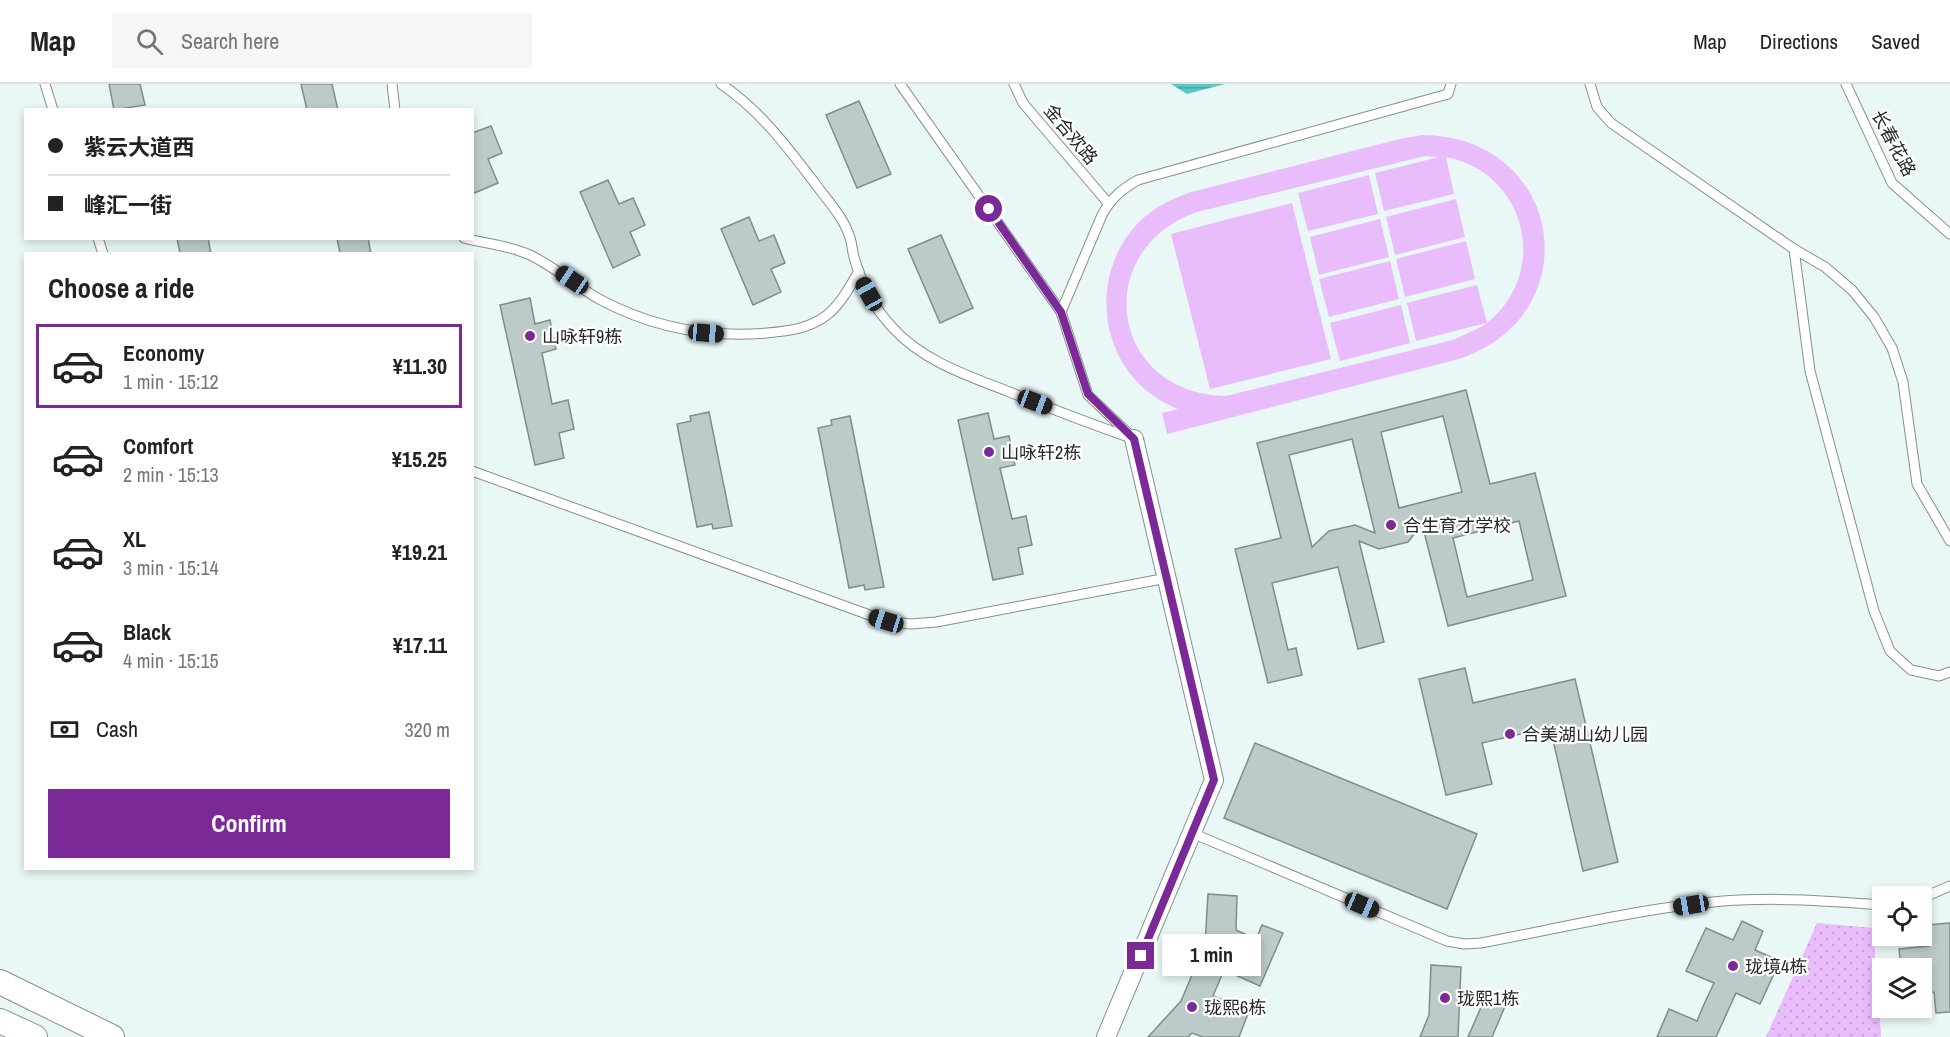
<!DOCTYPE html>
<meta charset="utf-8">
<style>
body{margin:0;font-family:"Archivo Narrow","Noto Sans SC",sans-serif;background:#f6f6f6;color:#222;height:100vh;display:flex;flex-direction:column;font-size:22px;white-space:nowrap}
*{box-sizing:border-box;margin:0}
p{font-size:20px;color:#767676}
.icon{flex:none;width:33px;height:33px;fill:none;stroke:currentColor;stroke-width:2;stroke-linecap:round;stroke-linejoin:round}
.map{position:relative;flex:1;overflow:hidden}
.drawer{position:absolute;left:24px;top:168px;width:450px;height:618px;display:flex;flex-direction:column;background:#fff;border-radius:0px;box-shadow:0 3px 9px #0003}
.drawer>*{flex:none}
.hud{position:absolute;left:24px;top:24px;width:450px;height:132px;border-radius:0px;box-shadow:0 3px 9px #0003;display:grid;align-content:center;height:132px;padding:0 24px;background:#fff}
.tools{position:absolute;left:1872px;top:802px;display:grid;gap:12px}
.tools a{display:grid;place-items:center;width:60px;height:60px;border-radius:0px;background:#fff;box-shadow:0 3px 9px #0003;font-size:30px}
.end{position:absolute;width:27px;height:27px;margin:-14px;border:8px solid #7c2998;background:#fff;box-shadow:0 0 0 3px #fff}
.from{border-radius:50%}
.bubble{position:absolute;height:42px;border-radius:0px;background:#fff;box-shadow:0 3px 9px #0003;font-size:20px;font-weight:700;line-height:42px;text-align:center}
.car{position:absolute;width:18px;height:36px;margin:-18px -9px;border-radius:8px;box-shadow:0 0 4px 2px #0007;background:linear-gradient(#222 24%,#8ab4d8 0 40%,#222 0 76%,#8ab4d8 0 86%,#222 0)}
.hud b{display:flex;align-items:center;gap:21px;height:57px;font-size:22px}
.hud b+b{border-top:2px solid #e0e0e0}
.hud i{width:15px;height:15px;background:#222}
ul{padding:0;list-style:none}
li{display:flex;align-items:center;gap:18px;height:84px;margin:0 12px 9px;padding:0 12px;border:3px solid transparent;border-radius:0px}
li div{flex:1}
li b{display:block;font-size:22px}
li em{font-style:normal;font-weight:700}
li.active{border-color:#7c2998}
li>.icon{width:54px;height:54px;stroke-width:1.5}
h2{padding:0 24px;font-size:27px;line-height:72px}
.pay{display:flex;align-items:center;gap:15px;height:66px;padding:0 24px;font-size:22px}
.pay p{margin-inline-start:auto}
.action{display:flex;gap:12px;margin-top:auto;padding:12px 24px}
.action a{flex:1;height:69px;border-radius:0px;background:#7c2998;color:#fff;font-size:24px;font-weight:700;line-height:69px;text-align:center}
header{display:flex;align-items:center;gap:36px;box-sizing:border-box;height:84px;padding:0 30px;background:#fff;border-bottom:2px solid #e0e0e0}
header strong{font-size:28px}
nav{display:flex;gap:33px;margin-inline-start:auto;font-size:21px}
.search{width:420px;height:54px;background:#f6f6f6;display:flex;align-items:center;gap:15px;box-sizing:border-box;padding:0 21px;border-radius:0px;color:#767676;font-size:22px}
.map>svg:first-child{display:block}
</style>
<header>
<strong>Map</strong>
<div class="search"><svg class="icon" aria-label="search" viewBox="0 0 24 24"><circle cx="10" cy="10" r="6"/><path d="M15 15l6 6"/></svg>Search here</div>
<nav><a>Map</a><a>Directions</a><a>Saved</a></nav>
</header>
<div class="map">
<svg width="1950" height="953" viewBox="0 0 1950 953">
<defs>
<pattern id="garden-dots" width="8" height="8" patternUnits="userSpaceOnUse" patternTransform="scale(1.5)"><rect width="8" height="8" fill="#e9bcfb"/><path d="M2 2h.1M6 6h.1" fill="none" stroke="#c8a2d7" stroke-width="1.8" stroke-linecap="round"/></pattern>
<pattern id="water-rules" width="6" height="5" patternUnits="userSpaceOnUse" patternTransform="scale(1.5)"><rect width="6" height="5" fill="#56c9c9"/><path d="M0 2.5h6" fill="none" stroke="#47a3a3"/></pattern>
</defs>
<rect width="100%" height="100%" fill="#eaf7f7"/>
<!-- grass -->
<g fill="#e9bcfb" fill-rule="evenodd">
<path d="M1423,51C1564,53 1591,231 1459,275L1167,350L1162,329L1178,325C1101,295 1083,196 1139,138C1154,123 1172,115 1191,108L1404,54ZM1425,72L1439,73L1375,89L1384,127L1454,110L1446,73C1526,88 1551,188 1487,239L1477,201L1407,219L1416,257L1486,239L1483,242L1453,256L1226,312C1110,310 1089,166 1197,128Z"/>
<path d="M1369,91L1378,130L1308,147L1298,109Z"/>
<path d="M1456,115L1465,153L1395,171L1386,133Z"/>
<path d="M1292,119L1331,275L1210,305L1171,150Z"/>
<path d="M1380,135L1389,173L1319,191L1310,153Z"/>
<path d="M1466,157L1475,195L1405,213L1396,175Z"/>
<path d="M1390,177L1399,215L1329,233L1319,195Z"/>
<path d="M1401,221L1410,259L1340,277L1330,239Z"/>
</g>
<!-- garden -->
<path fill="url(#garden-dots)" d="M1817,839L1873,844L1881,953H1766Z"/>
<!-- water -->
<path fill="url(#water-rules)" d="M1171,0H1225L1187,10Z"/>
<!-- building -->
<g fill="#bdcaca" stroke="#818d8d" stroke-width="1.5" fill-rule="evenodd">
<path d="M109,0H140L145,21L114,26Z"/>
<path d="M301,0H332L338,26H307Z"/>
<path d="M859,17L891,90L857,104L826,31Z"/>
<path d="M491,42L502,69L488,75L498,99L472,110V49Z"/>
<path d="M608,96L619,120L633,114L645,141L630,148L640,171L613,184L580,108Z"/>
<path d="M749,133L759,157L774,151L785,179L771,185L781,208L753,221L721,145Z"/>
<path d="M941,151L973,224L940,239L908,165Z"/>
<path d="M177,154H208L211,170H180Z"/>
<path d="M337,154H368L371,170H340Z"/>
<path d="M530,214L535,240L550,236L556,265L542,269L552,320L568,316L574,345L559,349L564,374L535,381L500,221Z"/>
<path d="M1466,306L1490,400L1535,389L1566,512L1448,542L1422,440L1408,458L1379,465L1359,457L1384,558L1358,565L1338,483L1272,499L1288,566L1296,564L1302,591L1268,599L1235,465L1281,454L1257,359ZM1443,332L1462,408L1399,424L1381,348ZM1352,355L1375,449L1355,441L1329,447L1312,463L1289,371ZM1519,437L1533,496L1467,513L1453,454Z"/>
<path d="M709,328L732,442L713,445L712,440L697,443L677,340L691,337L690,332Z"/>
<path d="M988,329L994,355L1009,352L1015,381L1000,384L1012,435L1026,432L1032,461L1018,464L1023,490L993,496L958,336Z"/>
<path d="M850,332L884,503L865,506L864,501L849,504L818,344L832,341L831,336Z"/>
<path d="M1465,584L1473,619L1575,595L1618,778L1583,787L1550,643L1482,659L1492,700L1446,711L1419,595Z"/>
<path d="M1255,659L1477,750L1447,825L1224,734Z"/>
<path d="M1208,810L1237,812L1236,846L1256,855L1262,841L1283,849L1260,902L1224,886L1213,912L1249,927L1239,953H1203L1192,949L1188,953H1148L1181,917L1205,860Z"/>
<path d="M1742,837L1763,847L1755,866L1780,877L1760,920L1736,909L1716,953H1657L1669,925L1697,937L1705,918L1714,899L1686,887L1706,844L1733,856Z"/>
<path d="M1950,839V928L1936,929L1934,908L1922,910V885H1901L1899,865L1929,862L1926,841Z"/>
<path d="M1431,881L1461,883L1458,953H1420L1429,931Z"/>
<path d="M1486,912L1506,920L1492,953H1468Z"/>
</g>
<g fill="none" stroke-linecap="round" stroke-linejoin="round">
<!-- service casing -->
<g stroke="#83908f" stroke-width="11">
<g id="service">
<path d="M45,0L53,26"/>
<path d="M392,0L395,26"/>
<path d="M721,0C761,27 788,64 817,102C828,117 843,133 849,151C852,158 852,166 854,173C861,199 874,224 893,244C923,277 966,291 1007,307C1049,324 1091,340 1134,355"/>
<path d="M900,0L1061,228L1088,311L1130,351"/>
<path d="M1014,0L1023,19L1108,119"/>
<path d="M1590,0L1597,23L1611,39L1794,165L1825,183L1852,206L1874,233L1892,264L1903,298L1917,400L1950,457"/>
<path d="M1846,0L1892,99L1950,150"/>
<path d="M98,154L103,170"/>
<path d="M464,154C486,160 509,161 530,171C555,183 576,202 599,215C651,243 709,254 767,249C788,247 809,245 827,231C841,220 850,202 859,187"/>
<path d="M1794,165L1810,287L1874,527L1890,567L1911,586L1939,592L1950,588"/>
<path d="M1061,228L1102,131C1111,114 1122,105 1138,96L1448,10L1451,0"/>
<path d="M472,387L886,537L911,540L936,538L1167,494"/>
<path d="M1192,749L1447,857L1464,860L1481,859C1561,844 1642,824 1723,817C1777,813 1829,817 1882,821"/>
<path d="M1922,814L1950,802"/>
</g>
</g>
<!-- minor casing -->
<g stroke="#83908f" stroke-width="20">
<path id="minor" d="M1106,953L1214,696L1134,355"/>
</g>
<!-- secondary casing -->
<g stroke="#83908f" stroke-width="26">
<g id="secondary">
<path d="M0,898L112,953"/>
<path d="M0,937L35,953"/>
</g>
</g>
<!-- service -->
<use href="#service" stroke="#fff" stroke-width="9"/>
<!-- minor -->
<use href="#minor" stroke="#fff" stroke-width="18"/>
<!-- secondary -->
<use href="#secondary" stroke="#fff" stroke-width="24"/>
</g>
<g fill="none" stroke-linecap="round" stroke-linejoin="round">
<!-- route -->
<path stroke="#7c2998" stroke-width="8" d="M989,125L1061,228L1088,310L1134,355L1214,696L1141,872"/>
</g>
<!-- markers -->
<g fill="#7c2998" stroke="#fff" stroke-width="2">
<circle cx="530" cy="252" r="6"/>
<circle cx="989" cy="368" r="6"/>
<circle cx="1391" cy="441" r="6"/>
<circle cx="1510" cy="650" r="6"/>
<circle cx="1733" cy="882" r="6"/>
<circle cx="1445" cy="914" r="6"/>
<circle cx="1192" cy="923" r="6"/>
</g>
<g text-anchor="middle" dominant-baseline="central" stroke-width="4.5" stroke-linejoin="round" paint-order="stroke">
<!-- street labels -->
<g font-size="18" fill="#222727" stroke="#fff">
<text transform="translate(1071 50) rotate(50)">金合欢路</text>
<text transform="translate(1894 59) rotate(62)">长春花路</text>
</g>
<!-- poi labels -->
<g font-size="18" fill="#222727" stroke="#fff" text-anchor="start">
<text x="542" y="252">山咏轩9栋</text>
<text x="1001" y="368">山咏轩2栋</text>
<text x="1403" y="441">合生育才学校</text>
<text x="1522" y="650">合美湖山幼儿园</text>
<text x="1745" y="882">珑境4栋</text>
<text x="1457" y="914">珑熙1栋</text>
<text x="1204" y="923">珑熙6栋</text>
</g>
</g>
</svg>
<div class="tools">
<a><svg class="icon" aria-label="locate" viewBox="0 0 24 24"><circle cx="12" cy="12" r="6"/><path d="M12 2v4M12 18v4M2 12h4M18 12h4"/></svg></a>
<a><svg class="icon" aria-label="layers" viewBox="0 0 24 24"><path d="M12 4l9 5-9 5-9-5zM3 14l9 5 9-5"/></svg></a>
</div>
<i class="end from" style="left:989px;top:125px"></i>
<i class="end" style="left:1141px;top:872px"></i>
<div class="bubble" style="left:1162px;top:850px;width:99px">1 min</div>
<i class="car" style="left:572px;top:196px;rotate:304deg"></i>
<i class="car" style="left:869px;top:210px;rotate:331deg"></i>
<i class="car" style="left:706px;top:249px;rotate:95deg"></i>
<i class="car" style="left:1035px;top:318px;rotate:111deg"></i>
<i class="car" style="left:886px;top:537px;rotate:287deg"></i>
<i class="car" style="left:1362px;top:821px;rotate:113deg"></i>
<i class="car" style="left:1691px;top:821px;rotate:261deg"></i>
<div class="hud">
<b><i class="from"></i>紫云大道西</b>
<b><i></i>峰汇一街</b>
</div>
<section class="drawer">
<h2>Choose a ride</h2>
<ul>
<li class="active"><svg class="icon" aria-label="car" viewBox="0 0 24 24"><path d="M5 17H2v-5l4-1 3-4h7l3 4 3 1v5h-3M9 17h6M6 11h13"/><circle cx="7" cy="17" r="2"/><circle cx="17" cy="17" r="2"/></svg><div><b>Economy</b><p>1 min · 15:12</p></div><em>¥11.30</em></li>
<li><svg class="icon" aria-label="car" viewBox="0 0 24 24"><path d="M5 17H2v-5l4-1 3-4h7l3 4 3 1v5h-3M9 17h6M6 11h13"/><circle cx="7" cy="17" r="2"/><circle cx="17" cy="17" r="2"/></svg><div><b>Comfort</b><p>2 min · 15:13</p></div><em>¥15.25</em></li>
<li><svg class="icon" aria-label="car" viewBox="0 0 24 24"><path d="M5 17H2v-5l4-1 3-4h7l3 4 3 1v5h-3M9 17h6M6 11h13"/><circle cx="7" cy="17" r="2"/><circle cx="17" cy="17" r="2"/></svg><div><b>XL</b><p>3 min · 15:14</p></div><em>¥19.21</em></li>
<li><svg class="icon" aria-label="car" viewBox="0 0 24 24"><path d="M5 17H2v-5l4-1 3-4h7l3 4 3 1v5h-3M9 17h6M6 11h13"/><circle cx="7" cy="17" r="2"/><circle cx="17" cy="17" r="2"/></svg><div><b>Black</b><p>4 min · 15:15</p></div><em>¥17.11</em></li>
</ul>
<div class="pay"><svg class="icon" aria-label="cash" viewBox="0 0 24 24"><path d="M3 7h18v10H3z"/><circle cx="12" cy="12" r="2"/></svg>Cash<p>320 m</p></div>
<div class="action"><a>Confirm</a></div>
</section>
</div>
